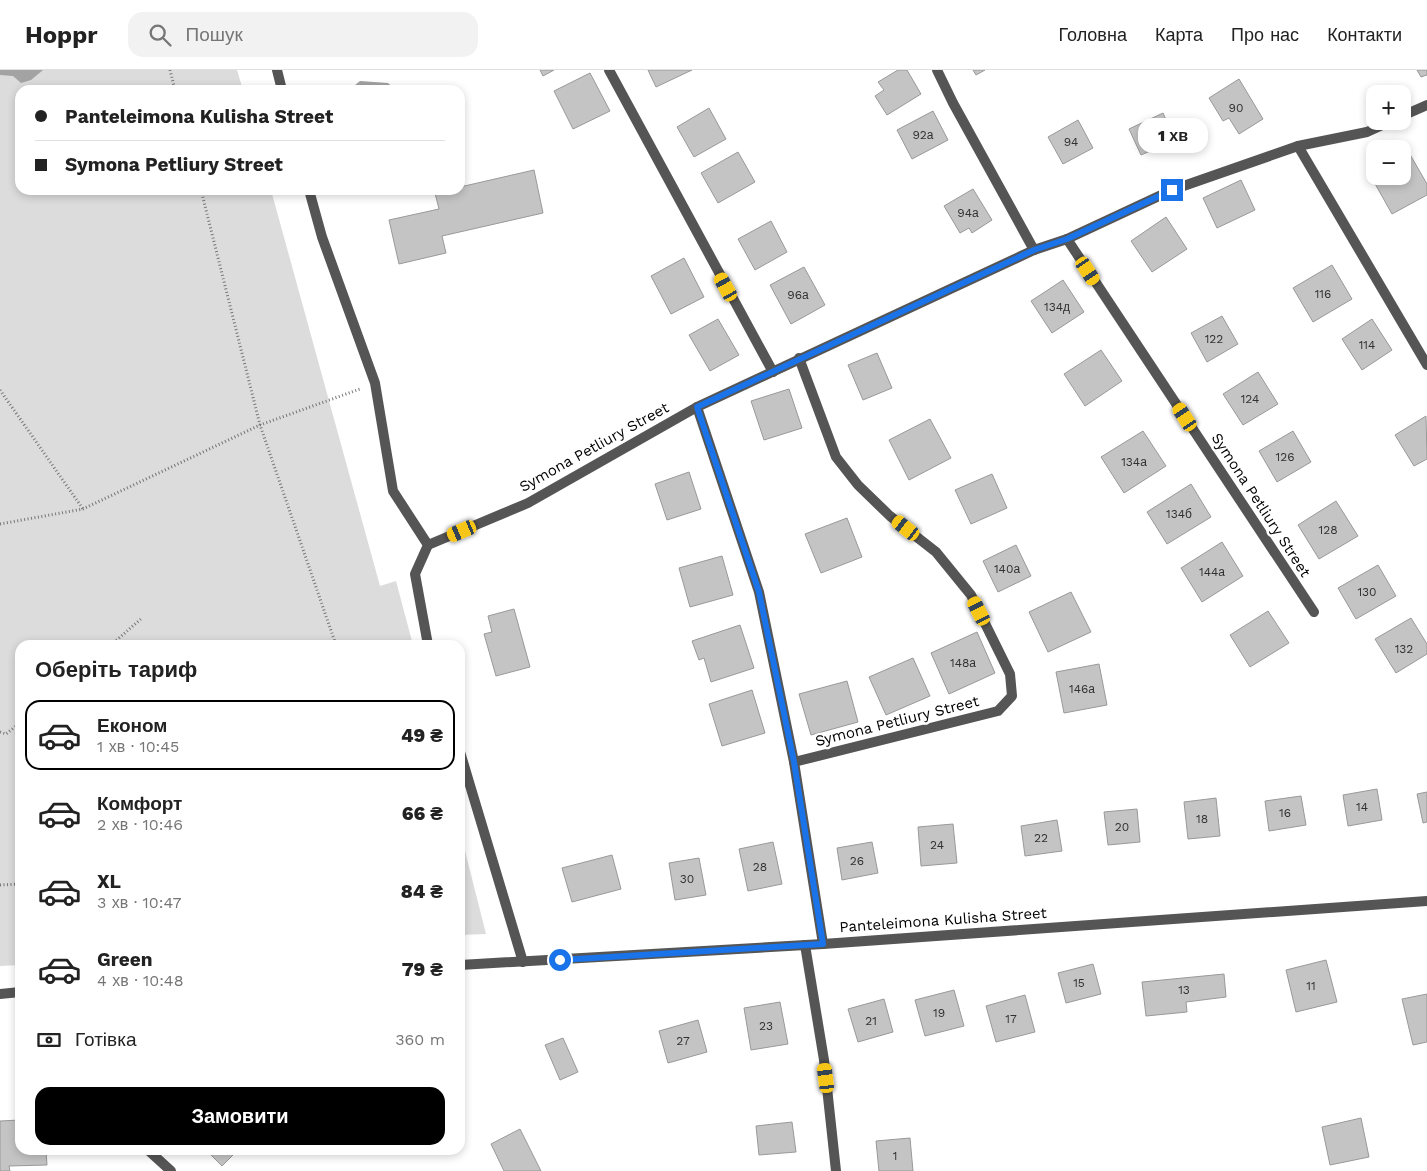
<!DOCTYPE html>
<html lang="uk">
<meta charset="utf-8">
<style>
body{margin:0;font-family:"Work Sans",sans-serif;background:#f2f2f2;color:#222;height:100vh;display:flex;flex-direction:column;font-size:19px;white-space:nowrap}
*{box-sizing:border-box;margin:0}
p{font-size:16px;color:#767676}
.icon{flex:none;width:28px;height:28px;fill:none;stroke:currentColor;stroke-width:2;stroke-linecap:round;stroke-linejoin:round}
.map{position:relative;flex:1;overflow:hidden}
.sheet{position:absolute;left:15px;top:570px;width:450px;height:515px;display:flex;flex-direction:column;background:#fff;border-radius:15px;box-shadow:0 2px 8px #0003}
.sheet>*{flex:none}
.banner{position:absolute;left:15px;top:15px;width:450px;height:110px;border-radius:15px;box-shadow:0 2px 8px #0003;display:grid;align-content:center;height:110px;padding:0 20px;background:#fff}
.fabs{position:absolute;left:1366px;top:15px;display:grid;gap:10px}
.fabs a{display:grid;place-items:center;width:45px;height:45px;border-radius:10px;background:#fff;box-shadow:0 2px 8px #0003;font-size:25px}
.end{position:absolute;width:22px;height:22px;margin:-11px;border:6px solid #1a73e8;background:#fff;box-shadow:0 0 0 2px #fff}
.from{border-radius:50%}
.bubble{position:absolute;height:35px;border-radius:15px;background:#fff;box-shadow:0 2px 8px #0003;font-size:16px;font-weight:800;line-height:35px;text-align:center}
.car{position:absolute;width:15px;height:30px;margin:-15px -8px;border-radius:6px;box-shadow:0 0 4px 1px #0007;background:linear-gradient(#f5c518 24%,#345 0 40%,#f5c518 0 76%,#345 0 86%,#f5c518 0)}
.banner b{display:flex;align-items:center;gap:18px;height:48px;font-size:19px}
.banner b+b{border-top:1px solid #e0e0e0}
.banner i{width:12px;height:12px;background:#222}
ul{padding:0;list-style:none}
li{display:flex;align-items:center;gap:15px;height:70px;margin:0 10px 8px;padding:0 10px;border:2px solid transparent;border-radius:15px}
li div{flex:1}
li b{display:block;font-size:19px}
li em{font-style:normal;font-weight:800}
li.current{border-color:#000}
li>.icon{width:45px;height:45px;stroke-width:1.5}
h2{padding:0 20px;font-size:22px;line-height:60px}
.pay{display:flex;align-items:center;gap:12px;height:55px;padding:0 20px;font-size:19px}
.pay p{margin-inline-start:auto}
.primary-button{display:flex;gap:10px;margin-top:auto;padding:10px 20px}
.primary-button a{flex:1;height:58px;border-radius:15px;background:#000;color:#fff;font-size:20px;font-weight:800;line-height:58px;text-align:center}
header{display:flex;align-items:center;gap:30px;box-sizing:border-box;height:70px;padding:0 25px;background:#fff;border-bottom:1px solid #e0e0e0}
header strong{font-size:24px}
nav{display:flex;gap:28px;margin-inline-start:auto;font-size:18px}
.search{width:350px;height:45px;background:#f2f2f2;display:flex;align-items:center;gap:12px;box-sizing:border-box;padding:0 18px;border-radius:15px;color:#767676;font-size:19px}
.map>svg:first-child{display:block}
</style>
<header>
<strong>Hoppr</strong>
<div class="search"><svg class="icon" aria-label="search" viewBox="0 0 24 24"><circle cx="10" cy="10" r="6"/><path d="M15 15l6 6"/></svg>Пошук</div>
<nav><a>Головна</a><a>Карта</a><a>Про нас</a><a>Контакти</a></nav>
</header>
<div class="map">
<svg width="1427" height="1101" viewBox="0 0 1427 1101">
<rect width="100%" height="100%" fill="#fff"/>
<!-- green -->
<g fill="#dcdcdc">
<path d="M0,0H237L243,20H20V120H271L380,516L396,511L413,575H20V895L0,896Z"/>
<path d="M460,761L486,864L460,865Z"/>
</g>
<!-- water -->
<g fill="#a3a3a3">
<path d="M0,0H43L31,10L21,13L13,6L0,5Z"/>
<path d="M360,11L388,13L396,20H349Z"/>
</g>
<!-- building -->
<g fill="#c4c4c4" stroke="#999">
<path d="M540,0H554L543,6Z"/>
<path d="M648,0H692L656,17Z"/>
<path d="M898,0H907L921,24L887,45L875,26L884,20L878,12Z"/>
<path d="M973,0H985L976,5Z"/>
<path d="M1417,0H1427V5L1421,7Z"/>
<path d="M590,3L610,41L573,59L554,21Z"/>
<path d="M1239,9L1263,49L1239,64L1229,48L1223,51L1209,28Z"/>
<path d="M709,38L726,69L694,87L677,57Z"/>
<path d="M933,41L948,70L912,89L897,60Z"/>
<path d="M1163,43L1175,70L1141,85L1129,59Z"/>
<path d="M1078,50L1093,78L1063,94L1048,67Z"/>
<path d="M1408,81L1427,114V125L1392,144L1369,103L1375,100V106H1402V85Z"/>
<path d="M738,82L755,112L718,133L701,103Z"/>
<path d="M534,100L543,143L442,166L446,183L399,194L389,150L439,139L435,123L460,120V117Z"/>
<path d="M1241,110L1255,140L1217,158L1203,128Z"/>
<path d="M973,119L992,150L972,163L969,158L960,163L944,136Z"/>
<path d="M1166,147L1187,179L1152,202L1131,171Z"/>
<path d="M771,151L787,182L755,200L738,169Z"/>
<path d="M684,188L704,227L671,244L651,206Z"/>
<path d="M1332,195L1352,229L1313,252L1293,218Z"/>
<path d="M804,197L825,235L791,254L770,215Z"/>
<path d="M1063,210L1084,242L1052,263L1031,231Z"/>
<path d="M1222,246L1238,274L1207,292L1191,263Z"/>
<path d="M718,249L739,285L710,301L689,265Z"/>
<path d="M1372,249L1392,280L1362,300L1342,269Z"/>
<path d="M1101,280L1122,311L1085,336L1064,304Z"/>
<path d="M877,283L892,318L863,330L848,295Z"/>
<path d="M1258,302L1278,334L1243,355L1223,324Z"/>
<path d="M789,319L802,358L764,370L751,331Z"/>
<path d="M1426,346L1427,389L1414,396L1395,365Z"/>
<path d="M930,349L951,388L909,410L889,370Z"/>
<path d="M1143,361L1166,396L1124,423L1101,387Z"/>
<path d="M1293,361L1311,392L1277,412L1259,381Z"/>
<path d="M689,402L701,439L667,450L655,414Z"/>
<path d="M992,404L1007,438L971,454L955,420Z"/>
<path d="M1191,414L1211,447L1167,474L1147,442Z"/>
<path d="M1336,431L1358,466L1319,489L1298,455Z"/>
<path d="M847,448L862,487L821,503L805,464Z"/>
<path d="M1222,472L1243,506L1202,532L1181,498Z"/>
<path d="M1016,475L1031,506L998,522L983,491Z"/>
<path d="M722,486L733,525L690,537L679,498Z"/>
<path d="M1378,495L1396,526L1356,549L1338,518Z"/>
<path d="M1071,522L1091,562L1048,582L1029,542Z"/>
<path d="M514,539L530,597L496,606L484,564L492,562L488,546Z"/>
<path d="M1268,541L1289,573L1250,597L1230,565Z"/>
<path d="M1411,548L1427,574V584L1396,603L1375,569Z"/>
<path d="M740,555L754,598L711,612L704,588L699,590L692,571Z"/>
<path d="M977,562L995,603L949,624L931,583Z"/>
<path d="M913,588L930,626L886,645L869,607Z"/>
<path d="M1099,594L1107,635L1064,643L1056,602Z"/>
<path d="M847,611L858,652L811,665L799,624Z"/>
<path d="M752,620L765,663L722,676L709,634Z"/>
<path d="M1377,719L1382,750L1348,756L1343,725Z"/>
<path d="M1427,722V752L1423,753L1417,724Z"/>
<path d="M1301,726L1306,755L1269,761L1265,731Z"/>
<path d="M1216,728L1220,766L1188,769L1184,732Z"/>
<path d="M1137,739L1140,772L1108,775L1104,742Z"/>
<path d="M1057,750L1062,781L1025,786L1021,756Z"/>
<path d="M953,754L957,793L921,796L918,757Z"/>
<path d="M773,772L782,814L748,821L739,779Z"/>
<path d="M872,772L878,803L842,810L837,778Z"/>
<path d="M612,785L621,819L572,832L562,798Z"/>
<path d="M699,788L706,825L675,830L669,793Z"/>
<path d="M1326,890L1337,932L1296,942L1286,900Z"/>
<path d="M1093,894L1101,924L1066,933L1058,903Z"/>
<path d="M1224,904L1226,927L1186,932L1187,942L1146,946L1142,912Z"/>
<path d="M954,920L964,956L925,966L915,930Z"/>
<path d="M1427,924V972L1413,975L1402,929Z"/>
<path d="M1025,925L1035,962L996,972L986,936Z"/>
<path d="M884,929L893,962L858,972L848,939Z"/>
<path d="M780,932L788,974L751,980L744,938Z"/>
<path d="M698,950L707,982L668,993L659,961Z"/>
<path d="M563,968L578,1002L560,1010L545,975Z"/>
<path d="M1361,1048L1369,1087L1330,1095L1322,1057Z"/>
<path d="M20,1050V1080H46L47,1095L9,1096L10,1101H0V1051Z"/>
<path d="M792,1052L796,1082L759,1085L756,1056Z"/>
<path d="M520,1059L541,1101H504L491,1074Z"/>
<path d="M910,1068L913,1101H879L876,1071Z"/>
<path d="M206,1080H238L222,1096Z"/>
</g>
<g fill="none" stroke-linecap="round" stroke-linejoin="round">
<!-- path -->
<g stroke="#777" stroke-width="3" stroke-dasharray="1 2.5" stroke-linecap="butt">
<path d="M170,0L175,20"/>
<path d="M201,120L260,355L336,575"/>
<path d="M0,320L83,439"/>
<path d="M0,454L83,439L260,355L360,319"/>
<path d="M111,575L142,548"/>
<path d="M0,662L6,664L20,653"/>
<path d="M0,815L20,814"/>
</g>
<!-- service -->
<g stroke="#555" stroke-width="10">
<path d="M277,0L282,20"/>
<path d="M309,120L322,167L375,313L393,421L428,475L415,504L428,575"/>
<path d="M697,337L759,522L794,692L823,874"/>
<path d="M460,682L523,892"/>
</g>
<!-- minor -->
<g stroke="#555" stroke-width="10">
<path d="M609,0L773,302"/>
<path d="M937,0L953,33L1034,180"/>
<path d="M1402,46L1427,35"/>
<path d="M1298,76L1427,295"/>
<path d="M1067,169L1314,542"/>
<path d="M428,475L528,433L697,337L1034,180L1067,169L1172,120L1298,76L1367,62L1391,51"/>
<path d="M794,692L998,641L1012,626L1010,604L971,525L936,482L890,446L858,415L836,387L799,288"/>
<path d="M805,875L824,990L836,1101"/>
<path d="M460,895L823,874L1427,831"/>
<path d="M0,924L20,922"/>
<path d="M148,1080L171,1101"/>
</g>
</g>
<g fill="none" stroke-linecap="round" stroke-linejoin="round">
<!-- route -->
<path stroke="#1a73e8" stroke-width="6" d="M560,890L823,874L794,692L759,522L697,337L1034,180L1067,169L1172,120"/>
</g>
<g text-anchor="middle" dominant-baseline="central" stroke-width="5" stroke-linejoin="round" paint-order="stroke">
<!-- number labels -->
<g font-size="12" fill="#313131">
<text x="1236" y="38">90</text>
<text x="923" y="65">92а</text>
<text x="1071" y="72">94</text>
<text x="968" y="143">94а</text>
<text x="1323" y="224">116</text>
<text x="798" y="225">96а</text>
<text x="1057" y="237">134д</text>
<text x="1214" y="269">122</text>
<text x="1367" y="275">114</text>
<text x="1250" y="329">124</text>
<text x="1285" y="387">126</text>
<text x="1134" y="392">134а</text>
<text x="1179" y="444">134б</text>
<text x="1328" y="460">128</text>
<text x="1007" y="499">140а</text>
<text x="1212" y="502">144а</text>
<text x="1367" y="522">130</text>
<text x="1404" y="579">132</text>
<text x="963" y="593">148а</text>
<text x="1082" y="619">146а</text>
<text x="1362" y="737">14</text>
<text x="1285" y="743">16</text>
<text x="1202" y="749">18</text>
<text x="1122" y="757">20</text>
<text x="1041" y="768">22</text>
<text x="937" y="775">24</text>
<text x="857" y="791">26</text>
<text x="760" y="797">28</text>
<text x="687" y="809">30</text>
<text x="1079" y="913">15</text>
<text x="1311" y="916">11</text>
<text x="1184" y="920">13</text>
<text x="939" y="943">19</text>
<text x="1011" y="949">17</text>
<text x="871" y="951">21</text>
<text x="766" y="956">23</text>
<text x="683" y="971">27</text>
<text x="895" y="1086">1</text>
</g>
<!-- street labels -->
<g font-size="15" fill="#000" stroke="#fff">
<text transform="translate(594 377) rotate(-29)">Symona Petliury Street</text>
<text transform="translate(1261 435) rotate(57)">Symona Petliury Street</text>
<text transform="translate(897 651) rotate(-14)">Symona Petliury Street</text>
<text transform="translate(943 850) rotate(-4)">Panteleimona Kulisha Street</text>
</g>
</g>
</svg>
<div class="fabs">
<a>+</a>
<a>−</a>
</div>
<i class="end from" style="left:560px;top:890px"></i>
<i class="end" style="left:1172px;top:120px"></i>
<div class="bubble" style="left:1138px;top:48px;width:70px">1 хв</div>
<i class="car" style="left:1088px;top:201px;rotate:147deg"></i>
<i class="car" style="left:726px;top:217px;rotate:331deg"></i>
<i class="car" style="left:1185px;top:347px;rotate:327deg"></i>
<i class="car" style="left:906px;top:458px;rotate:308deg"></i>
<i class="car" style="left:462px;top:461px;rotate:247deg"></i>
<i class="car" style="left:979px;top:541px;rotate:333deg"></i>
<i class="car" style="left:826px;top:1008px;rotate:353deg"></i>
<div class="banner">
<b><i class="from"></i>Panteleimona Kulisha Street</b>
<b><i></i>Symona Petliury Street</b>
</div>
<section class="sheet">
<h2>Оберіть тариф</h2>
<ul>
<li class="current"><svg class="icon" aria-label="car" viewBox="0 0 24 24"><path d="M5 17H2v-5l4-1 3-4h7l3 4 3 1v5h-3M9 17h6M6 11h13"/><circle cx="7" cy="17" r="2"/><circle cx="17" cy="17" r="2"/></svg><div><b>Економ</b><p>1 хв · 10:45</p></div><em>49 ₴</em></li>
<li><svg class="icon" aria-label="car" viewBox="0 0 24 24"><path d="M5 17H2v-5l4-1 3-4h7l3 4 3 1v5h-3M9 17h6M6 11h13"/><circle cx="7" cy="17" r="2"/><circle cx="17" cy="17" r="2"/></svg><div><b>Комфорт</b><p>2 хв · 10:46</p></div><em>66 ₴</em></li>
<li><svg class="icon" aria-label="car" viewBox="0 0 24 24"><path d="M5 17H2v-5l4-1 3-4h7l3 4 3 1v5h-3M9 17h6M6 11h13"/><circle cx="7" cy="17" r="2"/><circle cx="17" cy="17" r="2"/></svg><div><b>XL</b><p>3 хв · 10:47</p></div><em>84 ₴</em></li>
<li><svg class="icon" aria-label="car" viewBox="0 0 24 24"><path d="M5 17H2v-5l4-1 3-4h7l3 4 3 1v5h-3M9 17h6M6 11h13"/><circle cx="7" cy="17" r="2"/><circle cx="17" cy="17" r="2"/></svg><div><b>Green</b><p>4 хв · 10:48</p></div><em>79 ₴</em></li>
</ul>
<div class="pay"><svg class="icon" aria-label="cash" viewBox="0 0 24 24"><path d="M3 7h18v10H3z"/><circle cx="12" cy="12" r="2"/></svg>Готівка<p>360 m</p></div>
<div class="primary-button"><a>Замовити</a></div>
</section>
</div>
